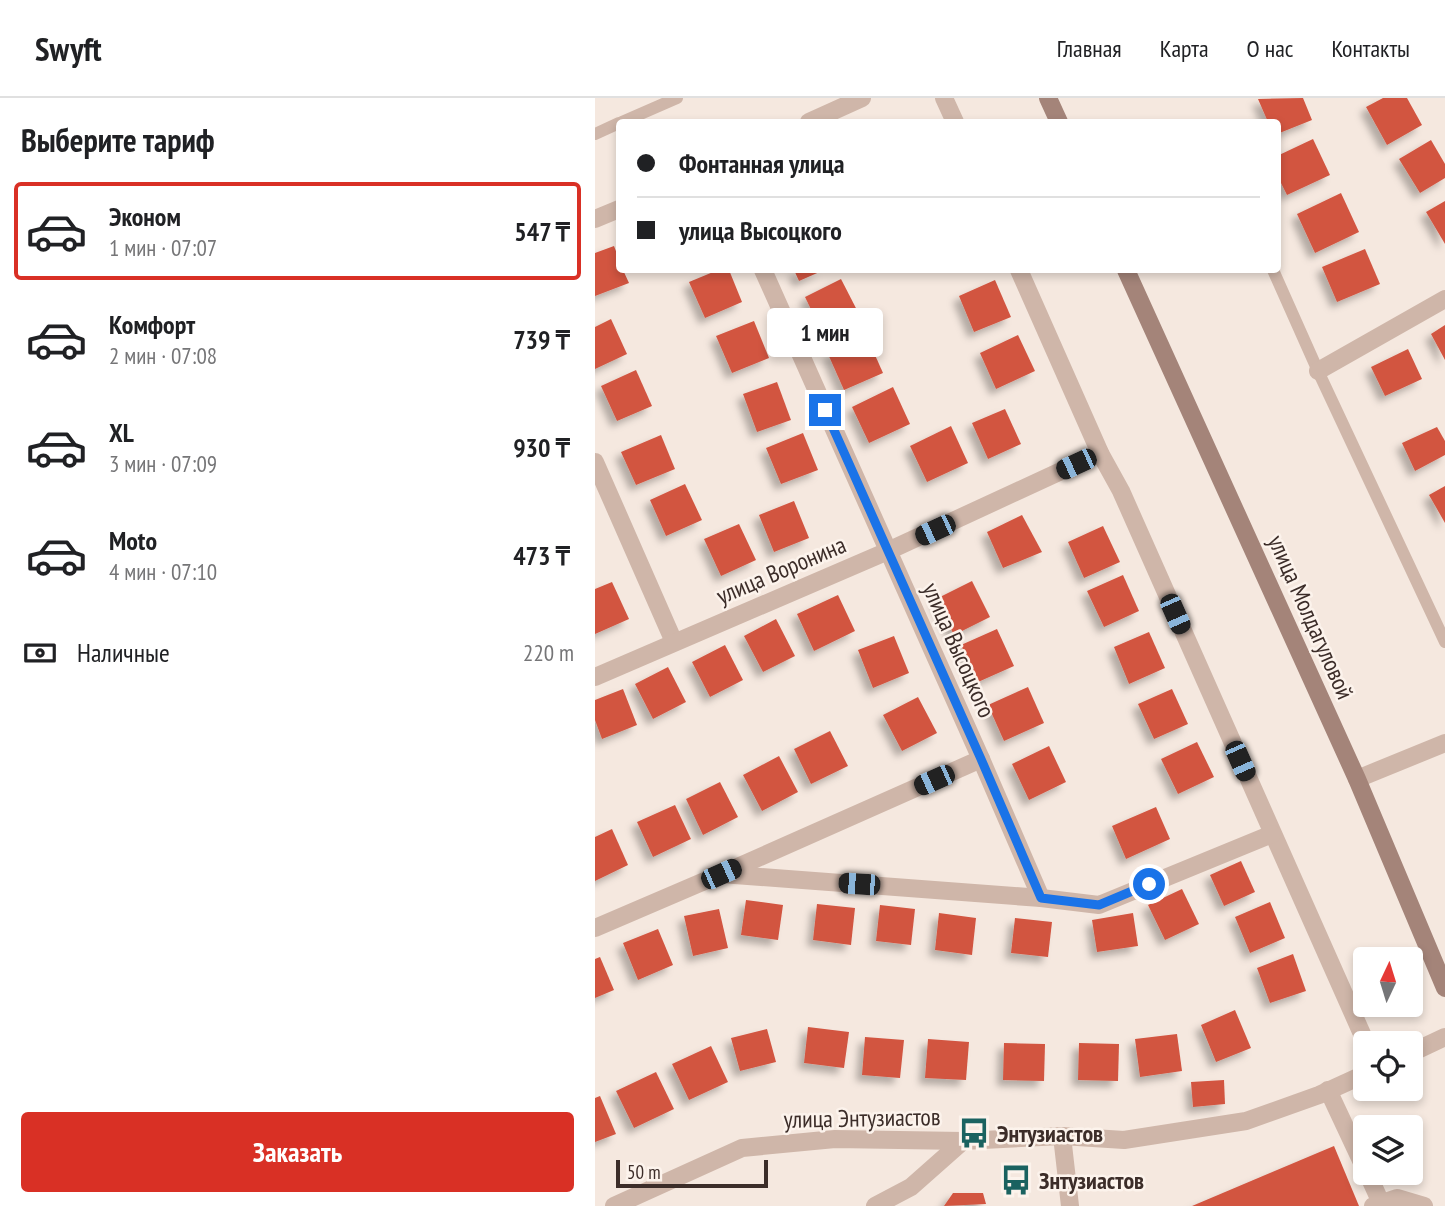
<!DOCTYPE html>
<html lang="ru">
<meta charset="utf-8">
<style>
body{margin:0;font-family:"PT Sans Narrow",sans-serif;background:#f6f6f6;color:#202124;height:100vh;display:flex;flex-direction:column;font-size:26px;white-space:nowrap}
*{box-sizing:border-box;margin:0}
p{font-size:23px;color:#757577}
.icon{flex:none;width:38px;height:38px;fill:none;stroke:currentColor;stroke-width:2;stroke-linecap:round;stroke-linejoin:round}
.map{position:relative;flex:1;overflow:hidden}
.side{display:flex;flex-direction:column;background:#fff;width:595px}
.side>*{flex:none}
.hud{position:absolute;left:21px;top:21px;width:665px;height:154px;border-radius:7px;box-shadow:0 4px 10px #0003;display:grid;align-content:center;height:154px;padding:0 21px;background:#fff}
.needle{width:46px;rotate:4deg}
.fabs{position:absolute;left:758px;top:849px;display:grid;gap:14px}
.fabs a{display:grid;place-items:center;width:70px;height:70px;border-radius:7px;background:#fff;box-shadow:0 4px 10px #0003;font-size:35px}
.scale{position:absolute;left:21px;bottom:18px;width:152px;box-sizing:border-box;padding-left:7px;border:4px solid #3c2d29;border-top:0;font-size:19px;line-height:24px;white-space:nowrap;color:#3c2d29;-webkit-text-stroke:5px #fcf3ec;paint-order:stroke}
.end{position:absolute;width:32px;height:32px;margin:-16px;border:9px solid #1a73e8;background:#fff;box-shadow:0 0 0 4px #fff}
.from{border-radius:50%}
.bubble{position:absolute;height:49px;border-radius:7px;background:#fff;box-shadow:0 4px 10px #0003;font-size:23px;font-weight:700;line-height:49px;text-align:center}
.car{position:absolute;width:21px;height:42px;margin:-21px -10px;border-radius:9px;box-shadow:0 0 5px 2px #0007;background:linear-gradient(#222 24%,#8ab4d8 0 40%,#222 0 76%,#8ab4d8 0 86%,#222 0)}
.hud b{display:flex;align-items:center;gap:24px;height:66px;font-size:26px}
.hud b+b{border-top:2px solid #e0e0e0}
.hud i{width:18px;height:18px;background:#202124}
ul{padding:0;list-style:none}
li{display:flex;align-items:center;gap:21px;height:98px;margin:0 14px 10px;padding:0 7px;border:4px solid transparent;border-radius:7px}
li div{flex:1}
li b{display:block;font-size:26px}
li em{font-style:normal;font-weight:700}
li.on{border-color:#d93025}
li>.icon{width:63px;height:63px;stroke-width:1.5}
h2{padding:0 21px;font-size:32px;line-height:84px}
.pay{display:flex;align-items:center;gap:18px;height:77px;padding:0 21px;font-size:26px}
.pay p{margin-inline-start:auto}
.button{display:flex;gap:14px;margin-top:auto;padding:14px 21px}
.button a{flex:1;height:80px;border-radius:7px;background:#d93025;color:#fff;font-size:28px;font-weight:700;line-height:80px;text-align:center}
header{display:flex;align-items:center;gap:42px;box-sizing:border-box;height:98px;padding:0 35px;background:#fff;border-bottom:2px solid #e0e0e0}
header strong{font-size:33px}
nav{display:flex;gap:38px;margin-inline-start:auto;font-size:24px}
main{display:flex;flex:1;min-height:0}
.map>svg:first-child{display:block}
</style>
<header>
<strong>Swyft</strong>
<nav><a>Главная</a><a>Карта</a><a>О нас</a><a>Контакты</a></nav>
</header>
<main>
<section class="side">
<h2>Выберите тариф</h2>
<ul>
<li class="on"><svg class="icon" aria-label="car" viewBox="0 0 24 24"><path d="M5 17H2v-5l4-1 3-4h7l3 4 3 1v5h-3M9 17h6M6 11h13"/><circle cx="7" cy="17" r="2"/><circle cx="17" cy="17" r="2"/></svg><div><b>Эконом</b><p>1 мин · 07:07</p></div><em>547 ₸</em></li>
<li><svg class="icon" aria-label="car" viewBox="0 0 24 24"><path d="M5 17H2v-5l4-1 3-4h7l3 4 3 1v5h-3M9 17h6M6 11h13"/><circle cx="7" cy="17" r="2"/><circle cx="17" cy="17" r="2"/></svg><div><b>Комфорт</b><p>2 мин · 07:08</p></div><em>739 ₸</em></li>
<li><svg class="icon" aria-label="car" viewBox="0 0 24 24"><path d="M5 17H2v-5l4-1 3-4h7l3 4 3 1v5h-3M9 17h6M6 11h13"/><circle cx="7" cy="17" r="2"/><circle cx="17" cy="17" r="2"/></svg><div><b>XL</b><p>3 мин · 07:09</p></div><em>930 ₸</em></li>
<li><svg class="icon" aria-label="car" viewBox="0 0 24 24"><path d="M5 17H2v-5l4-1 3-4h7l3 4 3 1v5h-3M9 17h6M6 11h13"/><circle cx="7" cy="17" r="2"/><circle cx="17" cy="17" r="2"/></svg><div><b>Moto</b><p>4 мин · 07:10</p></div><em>473 ₸</em></li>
</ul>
<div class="pay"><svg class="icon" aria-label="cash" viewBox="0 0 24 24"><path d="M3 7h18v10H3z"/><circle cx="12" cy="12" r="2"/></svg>Наличные<p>220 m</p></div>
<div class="button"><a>Заказать</a></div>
</section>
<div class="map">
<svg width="850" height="1108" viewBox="0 0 850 1108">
<defs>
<filter id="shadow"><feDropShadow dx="-6" dy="6" stdDeviation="3.5" flood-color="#0004"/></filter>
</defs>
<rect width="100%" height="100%" fill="#f5e8df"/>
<!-- building -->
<g fill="#d25440" filter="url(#shadow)">
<path d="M708,0L717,22L682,36V24H673L663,1Z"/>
<path d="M788,0H812L827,27L792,47L771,9Z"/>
<path d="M718,41L735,77L692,97L682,77V58Z"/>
<path d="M836,42L850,66V80L825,95L804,61Z"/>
<path d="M746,95L764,134L720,155L702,116Z"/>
<path d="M850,103V146L831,114Z"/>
<path d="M19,148L24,161V172H28L34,185L0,198V155Z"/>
<path d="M770,151L785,186L742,204L727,169Z"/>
<path d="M123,172H134L147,204L110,220L94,184Z"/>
<path d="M199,172H229L204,183Z"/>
<path d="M246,181L264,216L227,234L210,199Z"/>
<path d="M400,182L416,219L379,234L364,198Z"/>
<path d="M16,221L32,256L0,271V229Z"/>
<path d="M159,223L174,260L137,275L121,238Z"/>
<path d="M850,227V262L836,236Z"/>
<path d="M423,237L440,273L401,291L385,255Z"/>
<path d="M272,239L288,275L249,292L233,256Z"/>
<path d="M813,251L827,281L790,298L776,269Z"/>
<path d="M41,272L57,308L22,323L6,288Z"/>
<path d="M182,284L196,322L162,334L148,296Z"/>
<path d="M298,289L315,326L274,345L257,309Z"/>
<path d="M410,311L426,346L393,361L377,325Z"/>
<path d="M356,328L373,365L332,384L315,348Z"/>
<path d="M842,329L850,343V357L820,373L807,345Z"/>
<path d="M208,335L223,372L186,386L171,350Z"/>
<path d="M66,337L80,371L41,387L26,354Z"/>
<path d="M90,386L107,422L71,438L55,402Z"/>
<path d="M850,388V425L834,397Z"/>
<path d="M199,403L214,440L179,454L164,417Z"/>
<path d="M427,417L447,454L408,470L392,434Z"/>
<path d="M144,426L161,462L126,478L109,441Z"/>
<path d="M508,428L525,464L489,480L473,444Z"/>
<path d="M528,477L544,513L509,529L492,493Z"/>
<path d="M377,483L395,519L359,537L341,501Z"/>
<path d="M17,484L34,521L0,536V491Z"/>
<path d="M243,497L260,533L219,553L202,516Z"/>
<path d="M181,521L200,558L168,574L149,538Z"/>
<path d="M402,531L419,568L383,584L366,547Z"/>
<path d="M554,534L570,570L534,586L519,549Z"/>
<path d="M299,538L314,575L278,590L263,552Z"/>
<path d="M130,547L148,582L115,599L97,564Z"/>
<path d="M73,569L91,604L58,621L40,586Z"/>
<path d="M433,589L449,625L409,643L393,607Z"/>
<path d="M28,591L42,627L7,641L0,622V602Z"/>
<path d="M577,591L593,626L559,641L543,606Z"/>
<path d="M323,599L342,635L307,653L288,617Z"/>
<path d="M235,633L253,668L216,686L199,651Z"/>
<path d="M602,644L619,679L583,696L566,661Z"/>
<path d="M454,648L471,684L434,702L417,666Z"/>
<path d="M184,658L203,694L167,713L148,677Z"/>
<path d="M125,684L143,719L108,737L91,701Z"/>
<path d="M80,707L96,741L58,759L42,724Z"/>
<path d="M561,709L575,741L531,761L517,728Z"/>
<path d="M17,731L33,767L0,783V739Z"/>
<path d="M646,763L660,794L629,808L615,777Z"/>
<path d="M587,791L604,826L570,842L553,807Z"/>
<path d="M151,802L188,807L183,842L146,837Z"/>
<path d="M675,804L690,840L655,855L640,819Z"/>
<path d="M222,806L260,810L256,847L218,842Z"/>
<path d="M285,807L320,811L316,847L281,843Z"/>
<path d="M124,811L133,850L98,858L89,818Z"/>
<path d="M344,815L381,820L377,857L340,852Z"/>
<path d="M538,815L543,848L502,854L497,822Z"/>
<path d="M420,820L457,824L453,859L416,855Z"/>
<path d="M63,831L78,867L43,882L28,845Z"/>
<path d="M698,856L711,893L675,905L662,870Z"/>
<path d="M5,859L19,892L0,900V861Z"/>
<path d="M640,912L656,950L621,964L606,927Z"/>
<path d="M213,929L254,934L249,970L209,965Z"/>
<path d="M172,931L181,964L145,973L136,940Z"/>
<path d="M582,936L587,973L545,979L540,941Z"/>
<path d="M270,939L309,942L305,980L267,977Z"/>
<path d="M333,941L374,944L371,982L330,980Z"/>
<path d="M409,945L450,946L449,983L408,982Z"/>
<path d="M484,945L524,946L523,983L483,982Z"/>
<path d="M116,948L133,984L94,1002L77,966Z"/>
<path d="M61,974L79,1011L39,1030L21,993Z"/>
<path d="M629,982L630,1006L598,1009L596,984Z"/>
<path d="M5,998L21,1036L0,1044V1000Z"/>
<path d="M739,1048L764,1108H597Z"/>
<path d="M358,1095H388L391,1106L349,1108Z"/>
</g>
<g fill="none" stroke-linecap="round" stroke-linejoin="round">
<!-- lane -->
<g stroke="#cfb6a9" stroke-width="12">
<path d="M27,24L82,0"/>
<path d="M0,36L24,25"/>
<path d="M678,172L723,273L850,544"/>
</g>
<!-- street -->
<g stroke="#cfb6a9" stroke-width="18">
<path d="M349,0L360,24"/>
<path d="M214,24L267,0"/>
<path d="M0,121L24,111"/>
<path d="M168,172L386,661L446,800"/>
<path d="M424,172L505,355L526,393L771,945"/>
<path d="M723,273L850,201"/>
<path d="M0,364L79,544"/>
<path d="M0,579L293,453L505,355"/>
<path d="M762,681L850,645"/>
<path d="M129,775L386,661"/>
<path d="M0,830L126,776L446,800L504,807L677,736"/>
<path d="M816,955L850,939"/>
<path d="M733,992L770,1071"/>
<path d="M467,1038L475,1108"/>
<path d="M772,1074L786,1105"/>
<path d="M19,1108L147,1050L240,1041L368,1043L467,1038L529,1042L651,1023L724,997L770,976"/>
<path d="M280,1108L316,1089L368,1043"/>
<path d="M778,1108L802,1100L829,1108"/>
</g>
<!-- secondary -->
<g stroke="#a48479" stroke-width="18">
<path d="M453,0L464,24"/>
<path d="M531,172L762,681L850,890"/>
</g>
</g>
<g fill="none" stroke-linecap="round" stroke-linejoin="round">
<!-- route -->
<path stroke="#1a73e8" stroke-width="9" d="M230,312L386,661L446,800L504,807L554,786"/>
</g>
<!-- icons -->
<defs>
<g id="bus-bare" transform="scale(2.415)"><path d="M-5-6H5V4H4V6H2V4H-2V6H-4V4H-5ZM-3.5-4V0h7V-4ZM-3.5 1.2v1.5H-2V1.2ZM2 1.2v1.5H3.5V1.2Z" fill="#1a6260" stroke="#fcf3ec" stroke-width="2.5" paint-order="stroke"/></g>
</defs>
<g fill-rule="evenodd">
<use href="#bus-bare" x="379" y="1035"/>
<use href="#bus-bare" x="421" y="1082"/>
</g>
<g text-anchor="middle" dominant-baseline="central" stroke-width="5" stroke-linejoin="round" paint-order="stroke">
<!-- street labels -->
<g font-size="24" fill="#3c2d29" stroke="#fcf3ec">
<text transform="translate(186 472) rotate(-23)">улица Воронина</text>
<text transform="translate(716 519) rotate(66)">улица Молдагуловой</text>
<text transform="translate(364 552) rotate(66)">улица Высоцкого</text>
<text transform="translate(267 1020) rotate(-1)">улица Энтузиастов</text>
</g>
<!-- poi labels -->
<g font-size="24" font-weight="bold" fill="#3c2d29" stroke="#fcf3ec" text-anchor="start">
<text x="402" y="1035">Энтузиастов</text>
<text x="444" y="1082">Знтузиастов</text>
</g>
</g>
</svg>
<div class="fabs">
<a><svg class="needle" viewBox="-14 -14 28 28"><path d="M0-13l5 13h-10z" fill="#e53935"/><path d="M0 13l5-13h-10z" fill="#757577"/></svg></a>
<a><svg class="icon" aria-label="locate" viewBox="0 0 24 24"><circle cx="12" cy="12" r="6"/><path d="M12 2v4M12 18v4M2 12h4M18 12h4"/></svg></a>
<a><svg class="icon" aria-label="layers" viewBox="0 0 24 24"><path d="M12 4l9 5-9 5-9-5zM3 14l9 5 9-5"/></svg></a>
</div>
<div class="scale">50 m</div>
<i class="end from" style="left:554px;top:786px"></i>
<i class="end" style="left:230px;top:312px"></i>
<div class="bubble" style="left:172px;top:210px;width:116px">1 мин</div>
<i class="car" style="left:481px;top:366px;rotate:245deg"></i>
<i class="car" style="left:340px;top:432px;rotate:245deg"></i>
<i class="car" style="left:580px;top:516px;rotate:156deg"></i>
<i class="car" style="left:645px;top:663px;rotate:156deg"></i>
<i class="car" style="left:339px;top:682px;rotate:246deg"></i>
<i class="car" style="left:126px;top:776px;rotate:66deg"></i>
<i class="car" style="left:264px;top:786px;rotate:274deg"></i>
<div class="hud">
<b><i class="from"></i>Фонтанная улица</b>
<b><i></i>улица Высоцкого</b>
</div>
</div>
</main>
